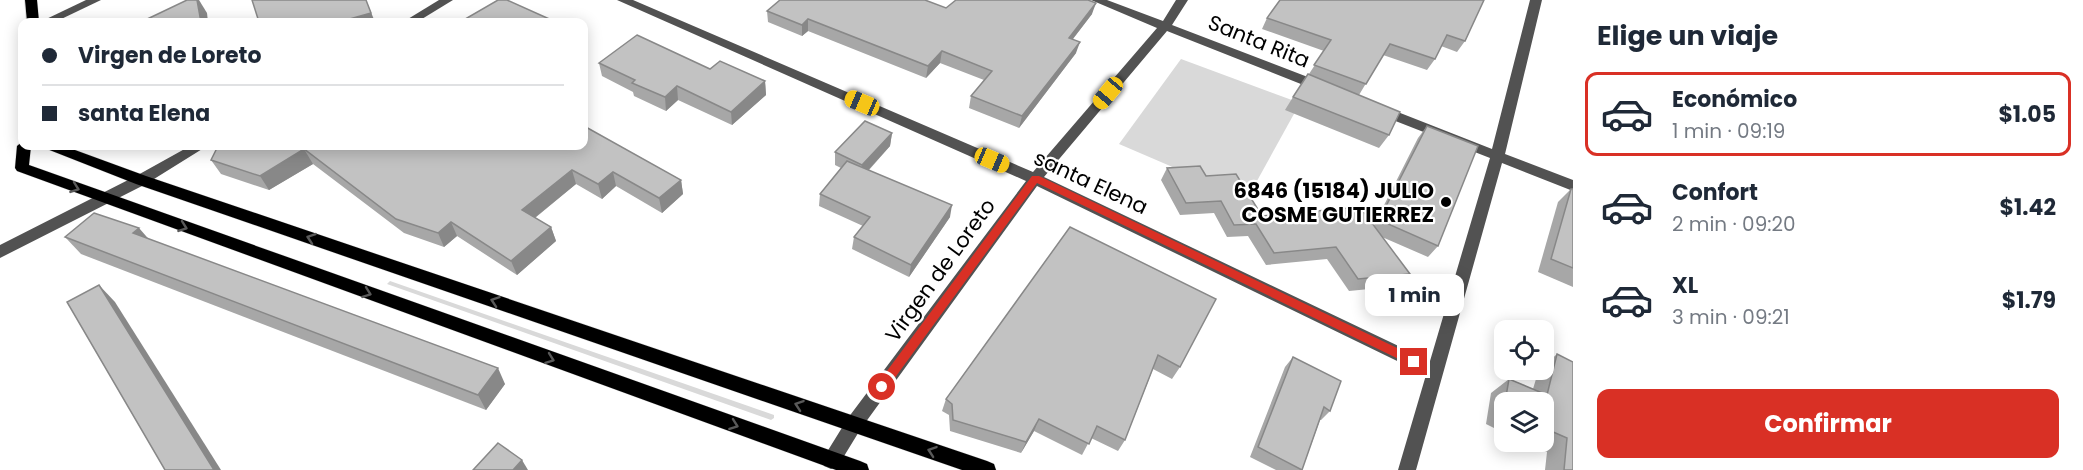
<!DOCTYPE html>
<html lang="es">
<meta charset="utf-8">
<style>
body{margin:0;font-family:Poppins,sans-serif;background:#f6f6f7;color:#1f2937;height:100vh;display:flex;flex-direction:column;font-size:22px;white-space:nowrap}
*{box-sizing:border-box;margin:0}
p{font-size:20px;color:#747a83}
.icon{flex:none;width:33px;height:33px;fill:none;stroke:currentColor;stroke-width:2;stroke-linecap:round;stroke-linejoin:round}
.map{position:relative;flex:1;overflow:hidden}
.panel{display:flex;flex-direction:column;background:#fff;width:510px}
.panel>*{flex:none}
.banner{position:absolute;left:18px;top:18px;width:570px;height:132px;border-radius:12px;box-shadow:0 3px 15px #0003;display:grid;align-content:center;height:132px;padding:0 24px;background:#fff}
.tools{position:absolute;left:1494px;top:320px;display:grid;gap:12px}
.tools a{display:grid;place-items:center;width:60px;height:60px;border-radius:12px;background:#fff;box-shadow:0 3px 15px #0003;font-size:30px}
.end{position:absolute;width:27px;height:27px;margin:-14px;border:8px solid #d93025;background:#fff;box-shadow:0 0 0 3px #fff}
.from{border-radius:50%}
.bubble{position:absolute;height:42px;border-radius:12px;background:#fff;box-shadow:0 3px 15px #0003;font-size:20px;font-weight:700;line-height:42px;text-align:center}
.car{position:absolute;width:18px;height:36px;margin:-18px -9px;border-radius:8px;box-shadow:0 0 4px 2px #0007;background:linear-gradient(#f5c518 24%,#345 0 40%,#f5c518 0 76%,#345 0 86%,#f5c518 0)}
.banner b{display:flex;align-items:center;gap:21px;height:57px;font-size:22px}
.banner b+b{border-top:2px solid #e0e1e3}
.banner i{width:15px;height:15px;background:#1f2937}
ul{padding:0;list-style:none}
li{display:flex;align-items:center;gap:18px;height:84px;margin:0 12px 9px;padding:0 12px;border:3px solid transparent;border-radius:12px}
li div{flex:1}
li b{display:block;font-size:22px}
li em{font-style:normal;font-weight:700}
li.active{border-color:#d93025}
li>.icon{width:54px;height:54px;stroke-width:1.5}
h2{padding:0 24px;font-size:27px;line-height:72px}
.button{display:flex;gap:12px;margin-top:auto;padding:12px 24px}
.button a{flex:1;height:69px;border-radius:12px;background:#d93025;color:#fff;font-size:24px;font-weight:700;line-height:69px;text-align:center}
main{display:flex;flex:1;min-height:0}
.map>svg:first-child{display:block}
</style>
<main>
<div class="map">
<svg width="1573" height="470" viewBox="0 0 1573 470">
<rect width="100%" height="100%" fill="#fff"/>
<!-- green -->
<g fill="#d9d9d9">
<path d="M1181,59L1300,103L1247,199L1119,144Z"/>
<path d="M390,281L774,415V418L771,420L387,284Z"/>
</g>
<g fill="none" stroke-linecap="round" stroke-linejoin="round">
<!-- major casing -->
<g stroke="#dbdbdb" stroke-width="1">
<g id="major">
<path d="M25,0H37L39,22H27Z"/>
<path d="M22,142V146H31L29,165L860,461L867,464L869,470H836L17,171L15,168L17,146Z"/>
<path d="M45,146H64L146,176L987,461L994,464L996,470H962L136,184L47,149Z"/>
</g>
</g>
<!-- minor -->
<g fill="#525252" fill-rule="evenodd">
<path d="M86,0H101L55,22H40Z"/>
<path d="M439,0H453L417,22H403Z"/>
<path d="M617,0H633L1033,172L1157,28L1091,0H1107L1163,21L1176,0H1188L1172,25L1326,84L1327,87L1326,90H1316L1167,31L1044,177L1430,361L1490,158L1375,113L1373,110L1375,107H1385L1492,149L1530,0H1542L1505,154L1573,180V191L1502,163L1416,470H1398L1426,375L1037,186L860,430L838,466L831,469L824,466L822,460L848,418L1026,181Z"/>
<path d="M190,146H207L146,184L0,258V245L136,176Z"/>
</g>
<!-- major -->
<use href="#major" fill="#000" fill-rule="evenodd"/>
</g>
<!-- wall -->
<g fill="#a7a7a7">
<path d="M1484,0L1465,41L1457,52L1441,46L1435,59L1427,70L1383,55L1359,95L1389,135L1379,148L1285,110L1293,97L1309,74L1324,51L1262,29L1267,18Z"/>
<path d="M946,8L1092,14L1073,39L1076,53L1019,128L969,108L971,96L984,80L940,63L926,78L808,31L802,36L768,22L767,11Z"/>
<path d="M599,63L710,69L765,81L766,95L732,125L678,100L666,111L634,96L633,92L602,76Z"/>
<path d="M1427,126L1438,246L1428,257L1382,237L1410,274L1400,286L1349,291L1327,259L1266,265L1248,236L1227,237L1214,213L1180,215L1161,180L1167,168L1206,176L1262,216L1374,225L1418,138Z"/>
<path d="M892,133L890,146L869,170L950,217L909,277L852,249L854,237L863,226L819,206L820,194L841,168L835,165V152Z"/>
<path d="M218,146H584L681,180L683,194L662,213L616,186L602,199L576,184L535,218L551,227L556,241L517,275L457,236L444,247L404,233L313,164L269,190L221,174L211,160Z"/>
<path d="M1571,189H1573V287L1538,272L1558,202Z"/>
<path d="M1070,227L1180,367L1172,379L1153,369L1125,440L1118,451L1091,438L1082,455L1034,431L1021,453L950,431L949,415L942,411L946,399Z"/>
<path d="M65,237L147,238L505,384L486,410L81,254Z"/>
<path d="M1557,354L1573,470H1545L1547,452L1523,441H1544V402H1504V433L1486,424L1491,393L1509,379L1533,389L1539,369H1544V366Z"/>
<path d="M1293,357L1330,411L1321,420H1320L1302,470H1276L1250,457L1285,367Z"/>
</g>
<!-- shaded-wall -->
<g fill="#888">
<path d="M197,0H199L207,13L208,22H201Z"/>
<path d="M366,0L375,22H339Z"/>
<path d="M1096,3L1092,14L1065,49L1069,38Z"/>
<path d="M808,19V31L802,36V25Z"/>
<path d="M1080,42L1076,53L1019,128L1022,116Z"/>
<path d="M942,51L940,63L926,78L928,66Z"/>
<path d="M765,81L766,95L732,125L731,112Z"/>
<path d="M677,86L678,100L666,111L665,97Z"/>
<path d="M892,133L890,146L861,178L862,165Z"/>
<path d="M304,149L313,164L269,190L260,176Z"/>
<path d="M572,170L576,184L527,224L522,210Z"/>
<path d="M613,172L616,186L602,199L598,184Z"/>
<path d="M681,180L683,194L662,213L659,198Z"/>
<path d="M952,205L950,217L909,277L911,265Z"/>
<path d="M451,222L457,236L444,247L438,233Z"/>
<path d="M551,227L556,241L517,275L511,261Z"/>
<path d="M139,228L153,244L133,233Z"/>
<path d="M99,285L115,302L221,470H214Z"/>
<path d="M498,368L505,384L486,410L478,395Z"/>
<path d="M1039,419L1034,431L1021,453L1026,442Z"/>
<path d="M522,460L528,470H513Z"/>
</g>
<!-- building -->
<g fill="#c2c2c2" stroke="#888" stroke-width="1.5">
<path d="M187,0H197L201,22H141Z"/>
<path d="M252,0H366L371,13L339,22H259Z"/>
<path d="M498,0H507L556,22H460Z"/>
<path d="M780,0H925L946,8L956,0H1088L1096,3L1069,38L1080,42L1022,116L971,96L992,71L942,51L928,66L808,19L802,25L767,11Z"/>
<path d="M1280,0H1484L1465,41L1447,35L1435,59L1390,44L1366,84L1314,65L1331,40L1267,18Z"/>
<path d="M637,35L710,69L720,61L765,81L731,112L677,86L665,97L632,83L635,80L599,63Z"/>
<path d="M1308,74L1400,112L1389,135L1293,97Z"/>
<path d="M865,121L892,133L862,165L835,152Z"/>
<path d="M584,126L681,180L659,198L613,172L598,184L572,170L522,210L551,227L511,261L451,222L438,233L396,219L304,149L260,176L211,160L218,146H584Z"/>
<path d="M1427,126L1478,146L1438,246L1379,220Z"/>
<path d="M847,161L952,205L911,265L854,237L870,217L820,194Z"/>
<path d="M1200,166L1206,176L1236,174L1262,216L1360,207L1410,274L1358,279L1336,247L1274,253L1256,224L1234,225L1221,201L1186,203L1167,168Z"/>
<path d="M1571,189H1573V268L1551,259Z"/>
<path d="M94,213L139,228L133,233L498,368L478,395L65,237Z"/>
<path d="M1070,227L1216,299L1180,367L1158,355L1125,440L1097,426L1089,444L1039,419L1026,442L953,420L952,404L946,399Z"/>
<path d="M99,285L214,470H165L67,302Z"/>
<path d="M1557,354L1573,362V470H1564L1567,438L1544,428V402H1505L1509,379L1547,395Z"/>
<path d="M1293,357L1341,381L1330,411L1324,407L1302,470L1258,447Z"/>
<path d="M498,443L522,460L513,470H473Z"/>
</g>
<!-- one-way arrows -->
<defs><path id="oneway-chevron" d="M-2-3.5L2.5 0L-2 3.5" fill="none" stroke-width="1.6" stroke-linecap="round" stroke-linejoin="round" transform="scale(1.5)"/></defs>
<g stroke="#595959">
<use href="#oneway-chevron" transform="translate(75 188) rotate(20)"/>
<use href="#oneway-chevron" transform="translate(183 227) rotate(20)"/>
<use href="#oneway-chevron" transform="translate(311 238) rotate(-161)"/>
<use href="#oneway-chevron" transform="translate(367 293) rotate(20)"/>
<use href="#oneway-chevron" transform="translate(495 301) rotate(-161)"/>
<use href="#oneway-chevron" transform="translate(550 359) rotate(20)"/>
<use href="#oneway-chevron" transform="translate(799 405) rotate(-161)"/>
<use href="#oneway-chevron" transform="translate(734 425) rotate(20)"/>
<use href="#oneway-chevron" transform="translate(932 451) rotate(-161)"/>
</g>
<!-- route -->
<path fill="#d93025" d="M1032,176H1039L1418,358L1420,362L1414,366L1411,365L1037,183L886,390H878V383Z"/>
<!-- markers -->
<circle fill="#000" stroke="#fff" stroke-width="2" cx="1446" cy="202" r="6"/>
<g text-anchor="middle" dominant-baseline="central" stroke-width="4.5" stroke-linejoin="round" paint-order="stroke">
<!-- street labels -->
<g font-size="21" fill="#000" stroke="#fff">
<text transform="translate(1259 41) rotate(22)">Santa Rita</text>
<text transform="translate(1091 182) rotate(25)">santa Elena</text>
<text transform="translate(940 270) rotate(-54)">Virgen de Loreto</text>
</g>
<!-- poi labels -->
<g font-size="21" font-weight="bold" fill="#000" stroke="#fff" text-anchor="end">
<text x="1434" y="190">6846 (15184) JULIO<tspan x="1434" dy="24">COSME GUTIERREZ</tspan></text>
</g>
</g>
</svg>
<div class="tools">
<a><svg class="icon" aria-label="locate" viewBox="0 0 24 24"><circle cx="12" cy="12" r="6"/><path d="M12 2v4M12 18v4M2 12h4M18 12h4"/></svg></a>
<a><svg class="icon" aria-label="layers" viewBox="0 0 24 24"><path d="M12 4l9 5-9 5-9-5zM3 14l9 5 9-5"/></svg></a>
</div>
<i class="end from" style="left:882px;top:387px"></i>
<i class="end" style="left:1414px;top:362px"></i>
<div class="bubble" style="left:1365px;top:274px;width:99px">1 min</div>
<i class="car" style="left:1108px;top:93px;rotate:220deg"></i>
<i class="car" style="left:862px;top:103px;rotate:293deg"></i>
<i class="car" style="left:992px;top:160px;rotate:113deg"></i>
<div class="banner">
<b><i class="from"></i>Virgen de Loreto</b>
<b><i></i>santa Elena</b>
</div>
</div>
<section class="panel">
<h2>Elige un viaje</h2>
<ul>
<li class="active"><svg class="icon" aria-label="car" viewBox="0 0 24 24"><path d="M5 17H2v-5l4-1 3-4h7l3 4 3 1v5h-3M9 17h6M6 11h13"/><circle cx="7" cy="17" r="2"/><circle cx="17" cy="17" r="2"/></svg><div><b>Económico</b><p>1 min · 09:19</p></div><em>$1.05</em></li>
<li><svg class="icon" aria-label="car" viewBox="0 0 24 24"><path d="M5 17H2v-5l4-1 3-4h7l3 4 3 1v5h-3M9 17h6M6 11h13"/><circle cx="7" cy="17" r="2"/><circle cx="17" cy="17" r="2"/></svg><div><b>Confort</b><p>2 min · 09:20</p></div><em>$1.42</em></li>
<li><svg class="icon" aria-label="car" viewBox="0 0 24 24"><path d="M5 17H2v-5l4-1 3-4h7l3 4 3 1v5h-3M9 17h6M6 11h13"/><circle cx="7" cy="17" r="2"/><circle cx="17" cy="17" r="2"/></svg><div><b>XL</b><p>3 min · 09:21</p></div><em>$1.79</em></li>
</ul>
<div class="button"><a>Confirmar</a></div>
</section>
</main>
